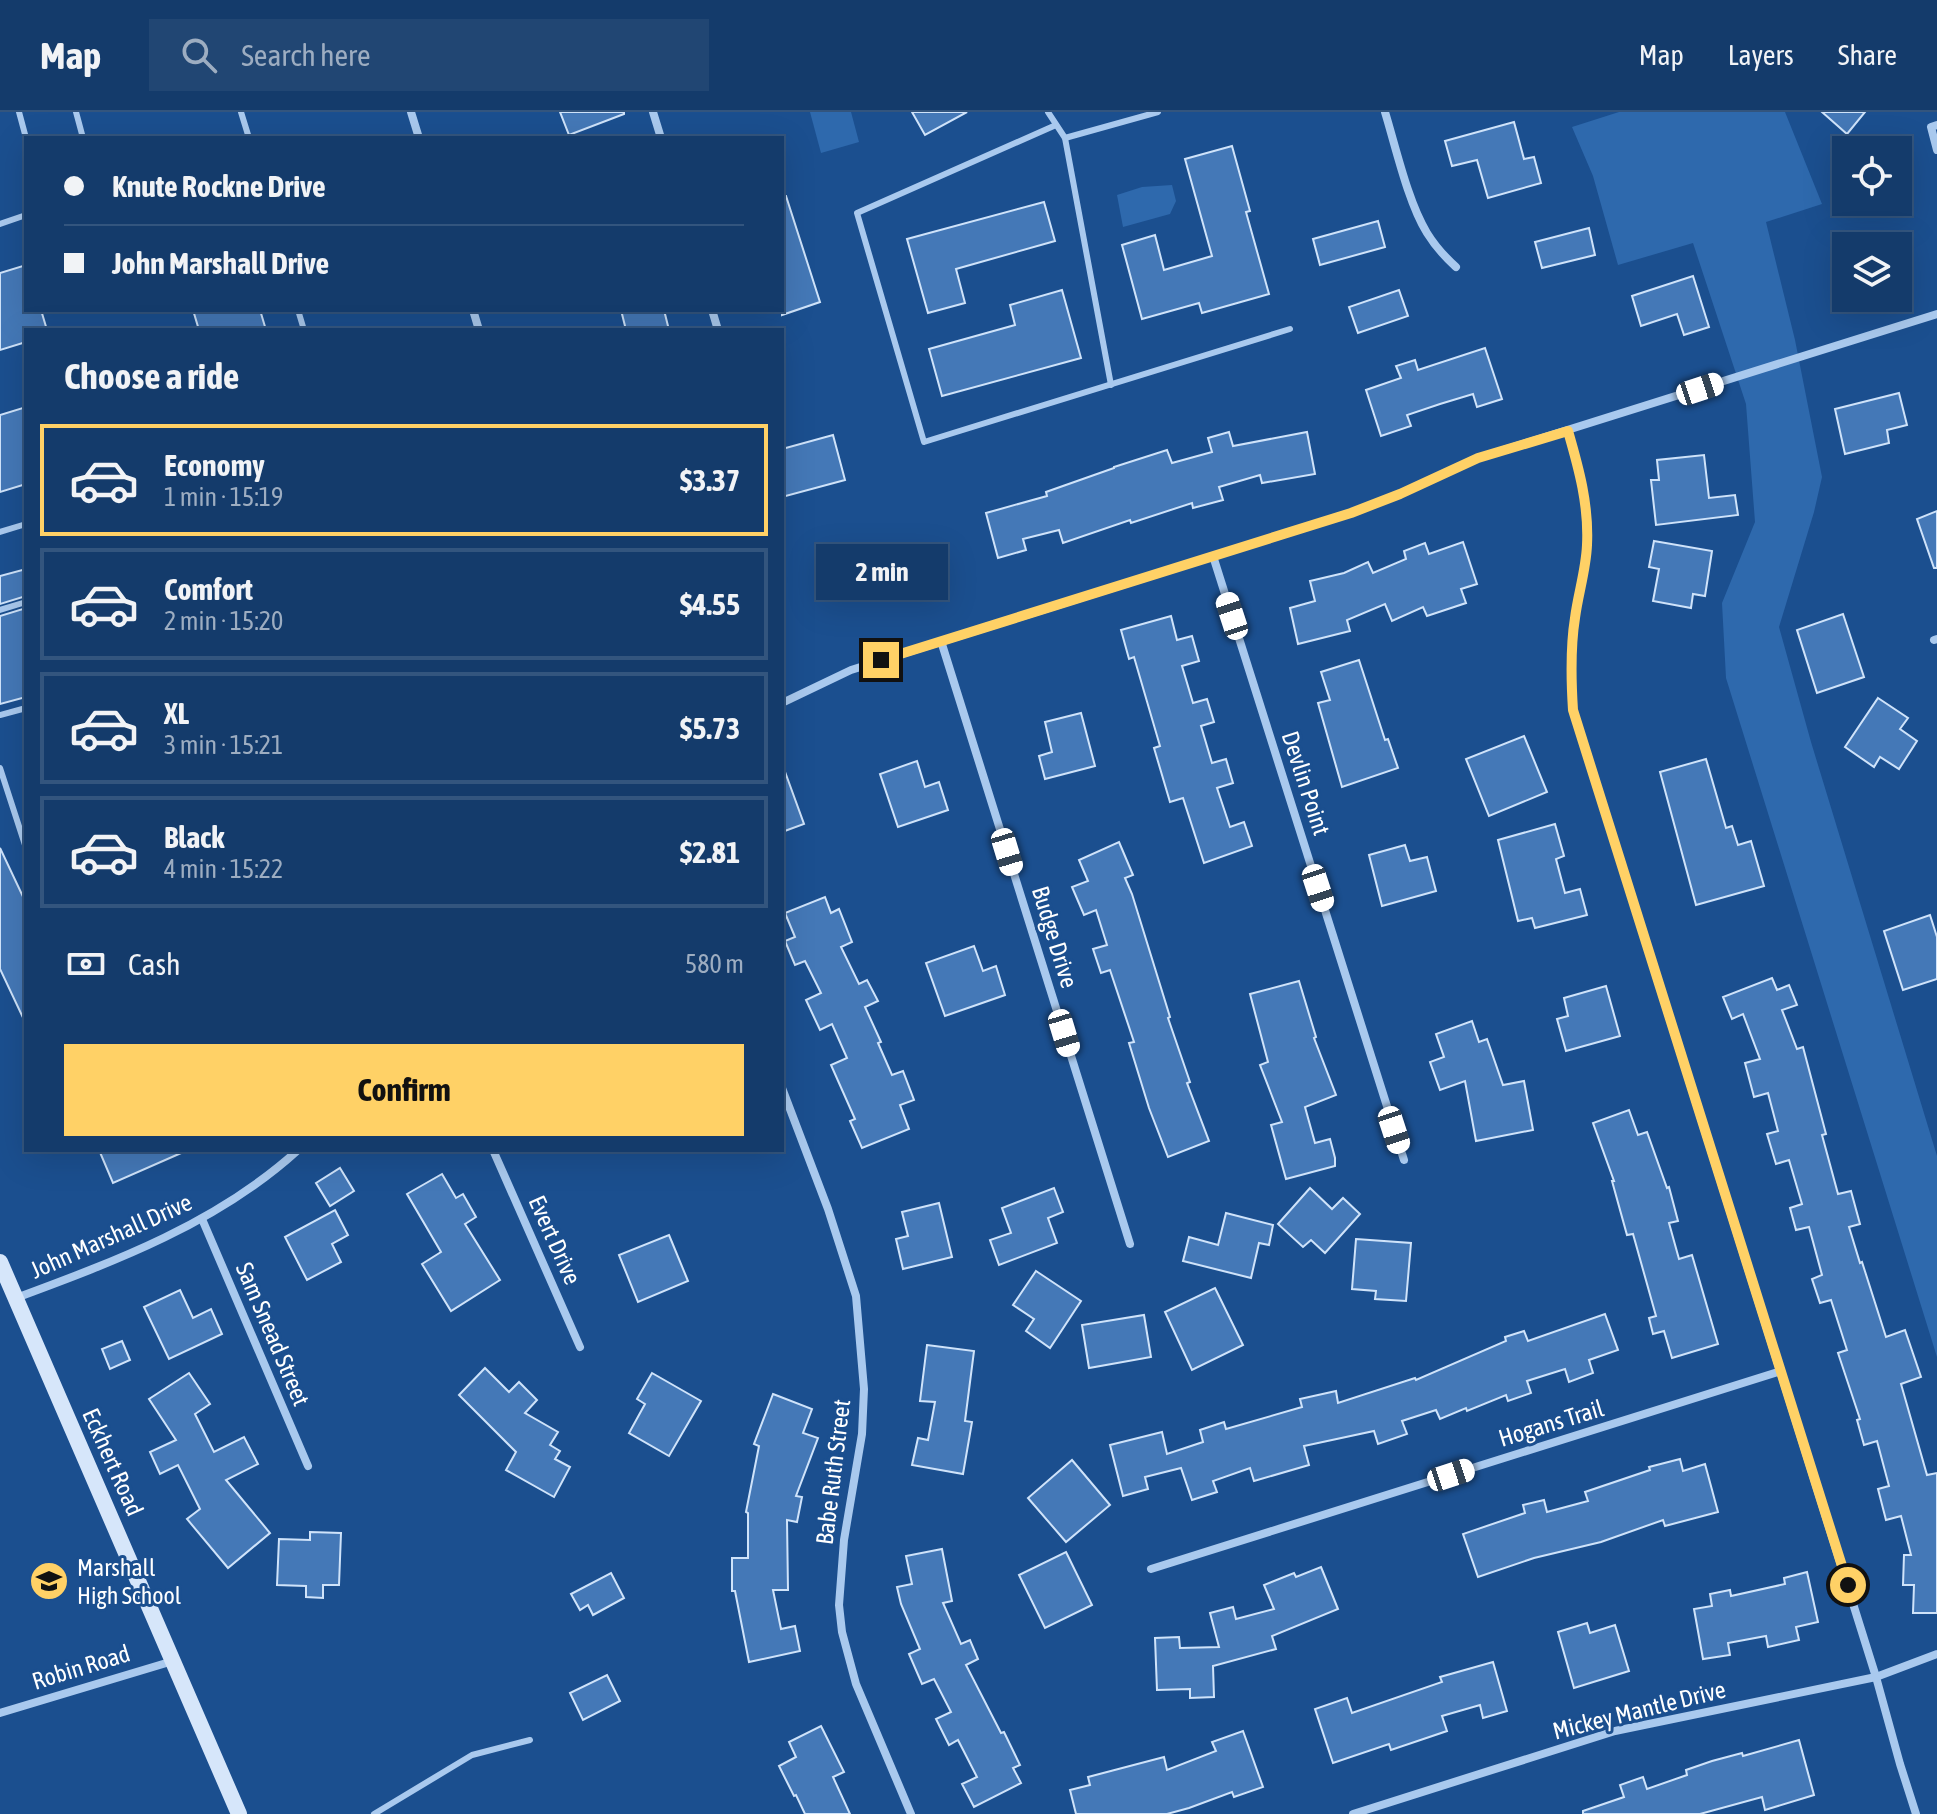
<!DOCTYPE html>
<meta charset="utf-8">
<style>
body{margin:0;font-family:"Asap Condensed",sans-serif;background:#214673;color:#f1f3f6;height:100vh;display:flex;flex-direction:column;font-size:30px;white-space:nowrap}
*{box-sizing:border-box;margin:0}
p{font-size:26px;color:#9dadc1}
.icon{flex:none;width:44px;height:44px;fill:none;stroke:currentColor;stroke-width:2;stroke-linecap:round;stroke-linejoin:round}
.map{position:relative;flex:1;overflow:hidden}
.panel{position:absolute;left:24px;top:216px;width:760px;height:824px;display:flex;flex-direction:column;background:#143b6b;border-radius:0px;box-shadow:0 8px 32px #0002,0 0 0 2px #33557e}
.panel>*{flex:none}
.hud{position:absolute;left:24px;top:24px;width:760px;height:176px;border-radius:0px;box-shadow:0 8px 32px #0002,0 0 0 2px #33557e;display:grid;align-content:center;height:176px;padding:0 40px;background:#143b6b}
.controls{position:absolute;left:1832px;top:24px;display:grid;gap:16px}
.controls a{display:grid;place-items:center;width:80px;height:80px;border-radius:0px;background:#143b6b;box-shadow:0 8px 32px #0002,0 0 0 2px #33557e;font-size:40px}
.end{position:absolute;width:36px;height:36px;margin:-18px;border:10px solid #ffd166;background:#111;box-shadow:0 0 0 4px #111}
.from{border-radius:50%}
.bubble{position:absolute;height:56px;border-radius:0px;background:#143b6b;box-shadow:0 8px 32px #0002,0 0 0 2px #33557e;font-size:26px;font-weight:700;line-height:56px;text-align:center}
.car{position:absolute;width:24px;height:48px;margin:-24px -12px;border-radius:10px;box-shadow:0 0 6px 2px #0007;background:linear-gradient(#fff 24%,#345 0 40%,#fff 0 76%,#345 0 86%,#fff 0)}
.hud b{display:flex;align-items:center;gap:28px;height:76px;font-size:30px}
.hud b+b{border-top:2px solid #33557e}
.hud i{width:20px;height:20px;background:#f1f3f6}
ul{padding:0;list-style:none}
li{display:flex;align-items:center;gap:24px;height:112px;margin:0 16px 12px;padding:0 24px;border:4px solid #33557e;border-radius:0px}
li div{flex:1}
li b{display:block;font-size:30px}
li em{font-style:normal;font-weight:700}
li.active{border-color:#ffd166}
li>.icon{width:72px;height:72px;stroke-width:1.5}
h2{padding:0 40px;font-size:36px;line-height:96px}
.pay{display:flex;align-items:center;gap:20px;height:88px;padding:0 40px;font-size:30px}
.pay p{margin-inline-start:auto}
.button{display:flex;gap:16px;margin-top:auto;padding:16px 40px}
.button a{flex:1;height:92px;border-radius:0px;background:#ffd166;color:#111;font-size:32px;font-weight:700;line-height:92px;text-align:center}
header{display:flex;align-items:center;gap:48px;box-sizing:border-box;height:112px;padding:0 40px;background:#143b6b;border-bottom:2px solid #33557e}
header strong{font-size:38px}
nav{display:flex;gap:44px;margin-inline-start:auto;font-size:28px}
.search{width:560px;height:72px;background:#214673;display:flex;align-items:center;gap:20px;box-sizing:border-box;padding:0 28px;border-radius:0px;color:#9dadc1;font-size:30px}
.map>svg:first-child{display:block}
</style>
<header>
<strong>Map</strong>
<div class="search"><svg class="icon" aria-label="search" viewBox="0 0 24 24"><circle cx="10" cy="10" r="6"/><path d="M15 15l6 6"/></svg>Search here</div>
<nav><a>Map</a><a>Layers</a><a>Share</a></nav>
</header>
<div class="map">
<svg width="1937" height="1702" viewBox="0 0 1937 1702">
<rect width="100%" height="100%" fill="#1b4f8f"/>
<!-- green -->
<g fill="#2e69ad">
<path d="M810,0H851L859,30L821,41Z"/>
<path d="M1619,0H1785L1822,92L1766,110L1795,228L1822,365L1814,400L1779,515L1811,630L1937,1044V1245L1726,566L1722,491L1755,410L1746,292L1693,131L1618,153L1593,64L1572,15Z"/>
<path d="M1172,73L1176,89L1170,102L1123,115L1117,83L1142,75Z"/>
</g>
<!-- building -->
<g fill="#4478b7" stroke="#cfe3fa" stroke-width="2">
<path d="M560,0H624V2L569,23Z"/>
<path d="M912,0H967L925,23Z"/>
<path d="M1822,0H1865L1847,22Z"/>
<path d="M1514,10L1524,47L1534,45L1541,71L1488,86L1477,48L1452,54L1445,29Z"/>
<path d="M1232,34L1250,99L1246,100L1269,182L1202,201L1199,191L1142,207L1122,133L1155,123L1164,158L1212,144L1185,47Z"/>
<path d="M782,84H786L820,190L782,203Z"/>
<path d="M1044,90L1055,129L956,157L965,191L928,201L907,127Z"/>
<path d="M1378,109L1385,135L1320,153L1313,127Z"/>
<path d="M1589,116L1595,143L1542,156L1535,130Z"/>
<path d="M26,153V198H41L47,218H26V230L0,238V161Z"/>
<path d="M1693,164L1709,215L1684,223L1677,202L1641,214L1632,184Z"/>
<path d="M1062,178L1081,246L942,284L929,237L1015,213L1010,193Z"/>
<path d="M1399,178L1408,204L1358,221L1349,195Z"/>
<path d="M193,198H260L266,218H199Z"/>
<path d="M621,198H664L669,218H626Z"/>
<path d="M1485,236L1502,287L1477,295L1473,282L1440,292L1407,303L1411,314L1381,324L1366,278L1401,266L1396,254L1415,248L1418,258Z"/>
<path d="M1899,281L1907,313L1887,318L1889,331L1845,342L1835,297Z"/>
<path d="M26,295V372L0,380V303Z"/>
<path d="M1229,320L1233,334L1307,320L1315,362L1262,371L1260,363L1219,375L1223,388L1193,396L1192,391L1131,411L1130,408L1063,431L1059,418L1023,427L1026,438L998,446L986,401L1047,384L1046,380L1114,356V355L1167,338L1172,351L1212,340L1208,326Z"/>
<path d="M833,323L845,368L782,385V337Z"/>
<path d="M1704,343L1709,386L1735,383L1738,403L1656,413L1651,368H1659L1657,348Z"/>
<path d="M1937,399V456H1934L1917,407Z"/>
<path d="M1654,429L1712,439L1705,484L1693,482L1691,496L1653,489L1659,457L1649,455Z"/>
<path d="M1463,430L1477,472L1461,477L1466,491L1427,504L1423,495L1392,509L1385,492L1347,508L1350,519L1298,532L1290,496L1315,489L1310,469L1344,461L1368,450L1373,461L1406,447L1404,439L1425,431L1429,442Z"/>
<path d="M26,457V484L0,492V464Z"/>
<path d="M26,496V585L0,592V504Z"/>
<path d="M1843,502L1864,565L1817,581L1797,518Z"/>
<path d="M1171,504L1177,528L1192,524L1199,549L1182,554L1193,591L1207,587L1214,610L1201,614L1212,651L1226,647L1233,671L1217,676L1230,715L1244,710L1252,734L1204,751L1183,686L1170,690L1154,636L1160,634L1134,545L1129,547L1121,518Z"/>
<path d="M1359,548L1385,628L1388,627L1398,656L1342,675L1318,591L1330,588L1321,560Z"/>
<path d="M1878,586L1908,606L1900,617L1917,629L1899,657L1880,645L1874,655L1845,635Z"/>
<path d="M1081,601L1095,654L1045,667L1039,644L1052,640L1045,610Z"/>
<path d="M1524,624L1547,680L1489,704L1466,647Z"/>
<path d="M1706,647L1726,716L1732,714L1738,733L1751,729L1764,774L1696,793L1660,660Z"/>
<path d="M917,649L925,675L939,670L948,698L898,715L880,662Z"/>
<path d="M784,657L804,712L782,720V658Z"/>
<path d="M1555,712L1564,744L1556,747L1565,781L1580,777L1587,803L1535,816L1532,806L1518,809L1498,728Z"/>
<path d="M1119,730L1133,763L1125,766L1132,782L1170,905L1168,906L1190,970L1187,971L1209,1029L1168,1045L1149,996L1129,931L1134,930L1110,858L1101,861L1093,837L1107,833L1096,798L1084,803L1072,775L1088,769L1079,748Z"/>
<path d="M1405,733L1410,749L1427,745L1436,779L1382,794L1369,743Z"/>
<path d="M0,736L26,791V912L0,857Z"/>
<path d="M825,785L831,801L839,797L852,830L841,835L859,872L867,868L878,889L865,895L881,930L878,931L892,963L903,959L914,988L900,993L909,1017L862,1036L850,1009L855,1007L831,953L847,946L832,912L820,918L806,888L821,881L805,849L795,853L785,829L795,825L785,801Z"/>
<path d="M1930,803L1937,825V867L1903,878L1884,819Z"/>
<path d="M974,834L983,859L996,854L1005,883L945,904L926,851Z"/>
<path d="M1772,866L1777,878L1789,873L1797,893L1782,898L1797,937L1803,935L1826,1022L1822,1023L1838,1082L1851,1079L1860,1112L1849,1115L1860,1151L1862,1150L1886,1225L1905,1218L1921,1265L1901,1272L1927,1363L1937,1361V1501H1913L1914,1473H1903L1904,1443H1911L1901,1404L1886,1408L1878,1377L1889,1374L1877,1329L1864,1333L1857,1308L1860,1307L1838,1241L1847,1238L1831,1188L1820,1191L1812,1167L1822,1163L1809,1115L1796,1118L1790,1096L1802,1092L1789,1048L1776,1052L1767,1022L1778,1019L1768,981L1754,985L1745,951L1760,947L1743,902L1732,907L1723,885Z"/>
<path d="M1299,869L1316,925L1314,926L1336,983L1305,995L1315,1031L1330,1027L1335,1046V1054L1286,1067L1271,1013L1282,1010L1260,953L1268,950L1250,882Z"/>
<path d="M1606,874L1620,924L1566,939L1557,907L1568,904L1564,886Z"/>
<path d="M1472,909L1479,930L1487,927L1503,973L1524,969L1533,1018L1476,1029L1465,969L1440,978L1430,950L1444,945L1436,922Z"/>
<path d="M1629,998L1638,1023L1647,1020L1667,1076L1669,1075L1678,1109L1669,1111L1679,1147L1692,1143L1718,1232L1672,1246L1664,1219L1653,1222L1649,1206L1656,1204L1633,1122L1627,1123L1612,1069H1614L1593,1011Z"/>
<path d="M99,1038H188L113,1071Z"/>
<path d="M340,1056L354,1079L330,1094L316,1071Z"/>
<path d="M442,1062L456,1086L463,1082L476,1105L465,1112L500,1168L451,1199L422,1152L441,1140L407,1082Z"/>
<path d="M1054,1076L1063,1100L1048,1106L1057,1131L999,1153L990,1128L1011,1121L1002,1096Z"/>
<path d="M1310,1076L1332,1097L1343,1086L1360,1102L1325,1141L1311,1128L1303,1135L1278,1112Z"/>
<path d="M939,1091L952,1145L903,1157L896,1127L908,1124L902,1100Z"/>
<path d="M335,1098L348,1123L332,1132L341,1150L307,1168L285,1125Z"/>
<path d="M1226,1101L1273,1113L1269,1133L1259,1131L1251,1166L1183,1149L1189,1125L1218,1133Z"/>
<path d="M669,1123L688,1169L638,1190L619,1143Z"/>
<path d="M1356,1127L1411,1131L1406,1189L1375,1187L1376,1179L1352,1177Z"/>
<path d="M1036,1159L1081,1189L1050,1236L1026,1219L1034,1207L1013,1193Z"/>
<path d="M1215,1176L1243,1233L1192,1258L1165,1200Z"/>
<path d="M180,1178L193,1206L211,1197L222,1222L169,1247L144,1195Z"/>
<path d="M1605,1202L1618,1238L1589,1248L1593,1261L1569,1270L1565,1257L1527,1269L1531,1281L1508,1289L1506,1283L1467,1299L1466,1296L1440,1307L1436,1298L1402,1309L1407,1322L1378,1332L1374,1319L1304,1334L1309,1353L1254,1369L1250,1356L1213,1369L1217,1380L1192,1388L1181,1356L1145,1365L1148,1377L1123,1384L1110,1333L1162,1320L1167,1342L1203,1330L1200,1318L1224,1310L1226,1317L1302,1295L1300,1287L1336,1279L1338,1291L1415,1266L1416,1268L1506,1229L1505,1225L1524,1219L1528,1229Z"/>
<path d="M1144,1203L1151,1245L1089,1256L1082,1213Z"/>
<path d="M122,1229L130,1248L110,1257L102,1237Z"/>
<path d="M927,1233L974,1239L965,1309L972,1310L963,1362L912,1353L918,1326L928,1328L935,1290L920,1289Z"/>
<path d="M485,1256L509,1280L519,1270L537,1288L525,1301L558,1320L550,1333L560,1339L555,1347L570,1355L554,1385L506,1358L516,1340L459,1283Z"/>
<path d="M189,1261L210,1292L195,1302L214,1340L244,1325L258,1352L226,1368L270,1421L228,1456L187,1407L200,1397L178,1353L160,1362L150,1340L176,1328L149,1287Z"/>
<path d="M652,1261L701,1289L669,1344L629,1321L645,1292L637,1287Z"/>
<path d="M773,1282L812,1297L803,1321L818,1326L796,1384L802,1385L797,1410L787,1408L788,1478H773L781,1517L795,1514L800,1539L749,1550L735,1479H732V1446H748V1401L746,1400L759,1334L754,1332Z"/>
<path d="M1680,1347L1683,1359L1705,1352L1718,1400L1665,1414L1663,1408L1601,1430L1534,1446L1478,1465L1463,1422L1525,1401L1523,1393L1544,1388L1547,1400L1588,1389L1585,1380L1650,1358L1649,1355Z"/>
<path d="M1072,1348L1110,1393L1066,1430L1028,1386Z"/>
<path d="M310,1420L341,1421L339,1473H323V1486L306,1485V1474L277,1473L279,1427L310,1428Z"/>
<path d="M942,1437L952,1489L943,1491L961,1532L970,1528L978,1547L966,1553L1001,1621L1004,1620L1020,1653L1013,1656L1021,1671L974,1695L962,1672L977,1665L958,1628L949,1633L936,1607L951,1600L934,1567L922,1572L909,1542L920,1537L901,1492L897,1475L912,1472L906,1444Z"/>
<path d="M1066,1440L1092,1493L1045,1516L1019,1463Z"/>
<path d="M1321,1455L1338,1497L1272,1524L1276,1537L1213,1554L1214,1585L1190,1586V1577L1157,1578L1155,1526L1179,1525L1180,1536L1219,1535L1210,1501L1233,1495L1236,1507L1274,1497L1264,1473L1294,1461L1296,1465Z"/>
<path d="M1807,1460L1818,1510L1796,1515L1799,1528L1768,1535L1766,1524L1728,1531L1730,1543L1703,1547L1694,1497L1712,1494L1710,1482L1730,1478L1731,1484L1785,1472L1784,1466Z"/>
<path d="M611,1461L624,1486L593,1503L588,1493L580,1498L571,1482Z"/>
<path d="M1587,1511L1590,1521L1615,1513L1629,1559L1574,1576L1558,1520Z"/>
<path d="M1493,1550L1507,1599L1483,1606L1480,1593L1442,1604L1447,1619L1391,1638L1389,1632L1333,1651L1315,1597L1347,1586L1352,1601L1442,1570L1440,1565Z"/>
<path d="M607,1563L620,1589L583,1608L570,1581Z"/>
<path d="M821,1614L844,1660L833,1665L850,1702H805L796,1683L794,1684L779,1654L796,1645L789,1630Z"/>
<path d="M1243,1619L1263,1675L1234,1685L1232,1680L1189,1696L1167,1702H1076L1070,1678L1090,1673L1088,1665L1164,1645L1167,1658L1216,1639L1212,1630Z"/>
<path d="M1799,1628L1814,1683L1765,1698L1762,1685L1700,1702H1583V1699L1624,1685L1620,1673L1643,1665L1647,1677L1687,1663L1686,1658L1712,1649L1742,1641L1743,1644Z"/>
</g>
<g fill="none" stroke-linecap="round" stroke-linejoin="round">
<!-- lane -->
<g stroke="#a9c9ee" stroke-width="6">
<path d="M19,0L26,26"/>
<path d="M76,0L83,26"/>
<path d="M241,0L249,26"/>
<path d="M1048,0L1065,26L1111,273"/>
<path d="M1056,13L857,101L924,330L1290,217"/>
<path d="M1065,26L1158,0"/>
<path d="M0,112L26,103"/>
<path d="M298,198L304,218"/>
<path d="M0,420L26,412"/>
<path d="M0,498L26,490"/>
<path d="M0,603L26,596"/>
<path d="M0,656L26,736"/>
<path d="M374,1702L472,1643L530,1628"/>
</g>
<!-- street -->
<g stroke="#a9c9ee" stroke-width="8">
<path d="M411,0L419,26"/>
<path d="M653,0L661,26"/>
<path d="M1385,0C1396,36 1408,90 1427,121C1435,134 1445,145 1456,155"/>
<path d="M1937,13L1931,15L1937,38"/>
<path d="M473,198L479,218"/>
<path d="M712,198L718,218"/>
<path d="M1568,319C1579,357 1589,393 1587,433C1586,458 1578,482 1575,506C1570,537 1571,567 1573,598L1876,1565L1900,1652L1916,1702"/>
<path d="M1213,444L1404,1048"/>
<path d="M1934,528L1937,527"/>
<path d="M941,529L1130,1132"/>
<path d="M782,591L851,558L1351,401L1400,382L1478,346L1937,202"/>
<path d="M782,976L828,1097L856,1184L864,1277L862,1322L844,1428L839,1493L842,1520L856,1572L911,1702"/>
<path d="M493,1038L580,1235"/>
<path d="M202,1107L308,1354"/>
<path d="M16,1186C116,1149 218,1111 298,1038"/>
<path d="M1151,1457L1781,1259"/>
<path d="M0,1601L173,1549"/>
<path d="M1353,1702L1615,1619L1876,1565L1937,1542"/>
</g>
<!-- secondary -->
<path stroke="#d6e6fa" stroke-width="16" d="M0,1150L239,1702"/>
</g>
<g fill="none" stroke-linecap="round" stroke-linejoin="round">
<!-- route -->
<path stroke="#ffd166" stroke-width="10" d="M881,548L1351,401L1400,382L1478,346L1568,319C1579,357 1589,393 1587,433C1586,458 1578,482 1575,506C1570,537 1571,567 1573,598L1848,1473"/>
</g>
<!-- icons -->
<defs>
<g id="school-disc" transform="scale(2)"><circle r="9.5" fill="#ffd166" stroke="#1b4f8f"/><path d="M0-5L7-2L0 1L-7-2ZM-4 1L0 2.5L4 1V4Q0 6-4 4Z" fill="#111"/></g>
</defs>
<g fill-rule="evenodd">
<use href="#school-disc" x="49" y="1469"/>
</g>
<g text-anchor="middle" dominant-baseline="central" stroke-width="6" stroke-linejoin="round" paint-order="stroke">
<!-- street labels -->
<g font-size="24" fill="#fff" stroke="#1b4f8f">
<text transform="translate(1306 671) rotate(72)">Devlin Point</text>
<text transform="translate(1055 825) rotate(73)">Budge Drive</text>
<text transform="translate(111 1124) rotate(-24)">John Marshall Drive</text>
<text transform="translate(555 1128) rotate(66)">Evert Drive</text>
<text transform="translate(273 1222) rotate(67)">Sam Snead Street</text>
<text transform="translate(1551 1311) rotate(-17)">Hogans Trail</text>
<text transform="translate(113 1350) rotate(66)">Eckhert Road</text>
<text transform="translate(833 1360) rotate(-83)">Babe Ruth Street</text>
<text transform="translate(81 1555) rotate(-17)">Robin Road</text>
<text transform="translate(1639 1598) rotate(-14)">Mickey Mantle Drive</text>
</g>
<!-- poi labels -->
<g font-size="24" fill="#fff" stroke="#1b4f8f" text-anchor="start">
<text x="77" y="1455">Marshall<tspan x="77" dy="28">High School</tspan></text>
</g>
</g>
</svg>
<div class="controls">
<a><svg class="icon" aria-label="locate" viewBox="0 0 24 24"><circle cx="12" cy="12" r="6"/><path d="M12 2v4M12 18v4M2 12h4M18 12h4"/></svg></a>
<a><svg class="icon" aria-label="layers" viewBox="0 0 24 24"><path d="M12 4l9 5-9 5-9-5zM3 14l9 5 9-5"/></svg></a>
</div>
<i class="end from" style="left:1848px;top:1473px"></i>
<i class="end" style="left:881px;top:548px"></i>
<div class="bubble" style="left:816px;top:432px;width:132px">2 min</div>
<i class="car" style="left:1700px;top:277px;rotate:72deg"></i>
<i class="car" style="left:1232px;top:504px;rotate:342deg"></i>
<i class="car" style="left:1007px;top:740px;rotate:163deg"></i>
<i class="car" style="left:1318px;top:776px;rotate:162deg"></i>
<i class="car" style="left:1064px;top:921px;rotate:163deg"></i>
<i class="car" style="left:1394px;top:1018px;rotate:162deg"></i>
<i class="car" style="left:1451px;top:1363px;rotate:72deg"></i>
<div class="hud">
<b><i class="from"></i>Knute Rockne Drive</b>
<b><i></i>John Marshall Drive</b>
</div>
<section class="panel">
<h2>Choose a ride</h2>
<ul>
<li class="active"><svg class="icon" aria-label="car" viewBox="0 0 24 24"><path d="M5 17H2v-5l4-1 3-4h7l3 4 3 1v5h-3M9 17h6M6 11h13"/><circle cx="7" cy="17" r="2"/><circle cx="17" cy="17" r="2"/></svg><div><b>Economy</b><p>1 min · 15:19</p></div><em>$3.37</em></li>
<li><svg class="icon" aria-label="car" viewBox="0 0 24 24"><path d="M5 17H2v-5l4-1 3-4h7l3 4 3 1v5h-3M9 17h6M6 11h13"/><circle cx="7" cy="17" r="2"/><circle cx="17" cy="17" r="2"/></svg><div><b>Comfort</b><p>2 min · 15:20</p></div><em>$4.55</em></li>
<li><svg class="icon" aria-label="car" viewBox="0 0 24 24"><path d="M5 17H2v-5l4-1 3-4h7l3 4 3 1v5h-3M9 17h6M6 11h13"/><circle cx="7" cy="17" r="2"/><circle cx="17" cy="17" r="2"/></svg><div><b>XL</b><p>3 min · 15:21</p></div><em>$5.73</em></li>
<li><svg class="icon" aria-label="car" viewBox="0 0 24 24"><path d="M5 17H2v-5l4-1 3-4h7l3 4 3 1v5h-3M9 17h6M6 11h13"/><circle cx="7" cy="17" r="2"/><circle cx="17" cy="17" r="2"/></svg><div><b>Black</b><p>4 min · 15:22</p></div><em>$2.81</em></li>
</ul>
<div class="pay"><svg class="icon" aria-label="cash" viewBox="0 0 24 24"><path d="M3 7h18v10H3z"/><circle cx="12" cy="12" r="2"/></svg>Cash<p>580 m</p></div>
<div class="button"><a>Confirm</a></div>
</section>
</div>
